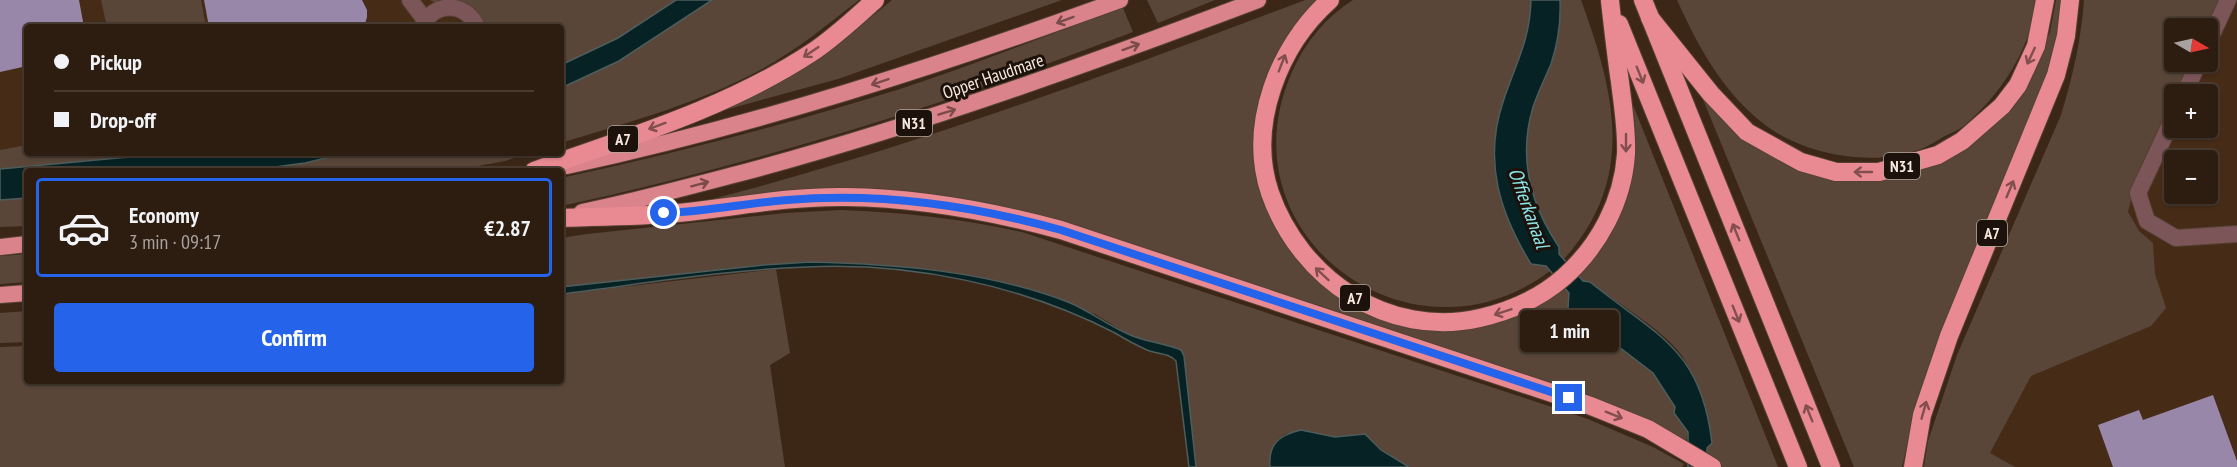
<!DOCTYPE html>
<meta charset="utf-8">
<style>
body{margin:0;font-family:"PT Sans Narrow",sans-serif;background:#392a1f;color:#f1f3f6;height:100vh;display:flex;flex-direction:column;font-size:22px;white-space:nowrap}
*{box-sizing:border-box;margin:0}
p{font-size:20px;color:#a7a29f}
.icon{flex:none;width:33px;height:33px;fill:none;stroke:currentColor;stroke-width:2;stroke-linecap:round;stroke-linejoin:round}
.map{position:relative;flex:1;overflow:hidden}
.details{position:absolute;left:24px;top:168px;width:540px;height:216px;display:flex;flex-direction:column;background:#2d1d11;border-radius:6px;box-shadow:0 2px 4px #0004,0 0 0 2px #483b31}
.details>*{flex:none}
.guide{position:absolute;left:24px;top:24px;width:540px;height:132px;border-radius:6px;box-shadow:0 2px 4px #0004,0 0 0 2px #483b31;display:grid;align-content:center;height:132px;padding:0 30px;background:#2d1d11}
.needle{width:39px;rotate:99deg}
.buttons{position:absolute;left:2164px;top:18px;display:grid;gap:12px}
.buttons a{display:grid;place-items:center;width:54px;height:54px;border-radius:6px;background:#2d1d11;box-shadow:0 2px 4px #0004,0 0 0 2px #483b31;font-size:30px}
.end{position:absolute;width:27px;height:27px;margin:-14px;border:8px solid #2563eb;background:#fff;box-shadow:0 0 0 3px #fff}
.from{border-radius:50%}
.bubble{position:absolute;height:42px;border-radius:6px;background:#2d1d11;box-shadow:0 2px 4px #0004,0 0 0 2px #483b31;font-size:20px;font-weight:800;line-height:42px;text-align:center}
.guide b{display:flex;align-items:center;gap:21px;height:57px;font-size:22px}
.guide b+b{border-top:2px solid #483b31}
.guide i{width:15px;height:15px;background:#f1f3f6}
ul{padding:10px 0 0;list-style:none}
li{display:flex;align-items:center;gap:18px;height:99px;margin:0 12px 9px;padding:0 18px;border:3px solid #483b31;border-radius:6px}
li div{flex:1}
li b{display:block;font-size:22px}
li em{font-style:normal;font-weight:800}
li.selected{border-color:#2563eb}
li>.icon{width:54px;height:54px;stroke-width:1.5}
.cta{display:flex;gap:12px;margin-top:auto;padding:12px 30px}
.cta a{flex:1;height:69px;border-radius:6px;background:#2563eb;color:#fff;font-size:24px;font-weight:800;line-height:69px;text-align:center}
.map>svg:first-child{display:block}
</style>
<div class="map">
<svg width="2237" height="467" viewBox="0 0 2237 467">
<rect width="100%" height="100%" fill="#3c2717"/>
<!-- built -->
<g fill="#462b17" fill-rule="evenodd">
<path d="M0,0H691L561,79V27H27V153H176L27,171L0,181Z"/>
<path d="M2160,0H2237V467H1963ZM2175,28H2208V62H2175ZM2175,94H2208V128H2175ZM2175,160H2208V194H2175Z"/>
</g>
<!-- green -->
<g fill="#594639">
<path d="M101,0H201L206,27H107Z"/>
<path d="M430,0H676L618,38L561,65V27H483Z"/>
<path d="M712,0H859C828,24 797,50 762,69C700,103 629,122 561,143V88L619,61Z"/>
<path d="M892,0H1062L838,79L725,110L837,45Z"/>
<path d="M1147,0H1215L1158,23Z"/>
<path d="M1305,0H1320L1308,12L1258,147L1303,262L1433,328L1564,287L1653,373L1675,407L1674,413L1688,432L1686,441L1004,209L697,203C905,150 1105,76 1305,0Z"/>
<path d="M1353,0H1531C1530,41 1515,65 1503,102C1483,161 1500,213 1531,264L1546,266L1550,271C1410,376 1220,234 1292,72C1305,42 1326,17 1353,0Z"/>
<path d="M1560,0H1581C1615,93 1637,179 1563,260L1558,254L1559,247C1530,204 1518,157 1533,107C1538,92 1546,78 1551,64C1558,43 1561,22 1560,0Z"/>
<path d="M1677,0H2038C2029,49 2004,91 1966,124C1960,130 1950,133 1943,137C1935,142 1927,147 1918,150C1875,166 1815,156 1777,133C1728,102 1700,51 1677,0Z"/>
<path d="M2056,0H2064L2061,41L1997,212L1919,393L1902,467H1854L1702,97L1734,128L1787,161L1916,169L2034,69L2050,32Z"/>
<path d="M2084,0H2219L2205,28H2175V62H2190L2138,172L2128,212L2139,231L2153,243L2155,274L2166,308L2151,326L2031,376L1990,453L2015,467H1924L1928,441L1957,355L2061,115C2073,76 2081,40 2084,0Z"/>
<path d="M1123,8L1133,32C1068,56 1003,81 937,103C813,143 688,179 561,206V178C675,153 789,124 900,89C975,65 1048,34 1123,8Z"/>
<path d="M1633,105L1778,467H1722L1709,457L1707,448L1712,443C1709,419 1696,380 1684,359C1669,333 1615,302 1590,282L1583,281L1577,275L1603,243L1631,106Z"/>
<path d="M27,145V153H172L0,169V150Z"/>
<path d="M346,153H530L505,161L451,171H245L305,163Z"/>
<path d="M27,198V226L0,227V200Z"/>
<path d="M841,210C903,212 962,219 1022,232L1588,419L1653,447L1684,464L1682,467H1409L1381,449L1365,434L1335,437L1287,433C1272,441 1269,451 1270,467H1196L1184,356L1173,347L1129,335L1095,314L1006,284L931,270L875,264L810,262L764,265L561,287V238L587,234L786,213Z"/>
<path d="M27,254V282L0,284V256Z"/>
<path d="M776,269L790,353L770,365L785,467H0V347L27,346V381H561V294Z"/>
<path d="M27,311V342L0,343V313Z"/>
</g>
<!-- water -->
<g fill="#062224" stroke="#4e5d5c" stroke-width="1.5">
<path d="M676,0H712L619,61L561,88V65L618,38Z"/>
<path d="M1531,0H1560C1561,22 1558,43 1551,64C1545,78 1538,92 1533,107C1518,157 1530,204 1559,247V254L1583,281L1590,282C1657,336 1701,348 1712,443L1707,448V467H1688V432L1674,413L1675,407L1653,373L1568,308L1569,293L1546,266L1531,264C1500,213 1483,162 1503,102C1515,65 1530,41 1531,0Z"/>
<path d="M172,153H346L305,163L245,171H27V198L0,200V169Z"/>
<path d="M810,262C896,264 987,271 1068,302C1090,311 1107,325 1128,334C1145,342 1164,343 1181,350L1184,356L1196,467H1189L1176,361C1169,353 1157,354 1147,350C1136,345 1125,339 1115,333C1022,285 911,262 806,267C724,270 642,284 561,294V287L764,265Z"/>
<path d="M1301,430L1335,437L1365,434L1381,450L1409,467H1270C1268,444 1279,435 1301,430Z"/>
</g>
<!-- building -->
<g fill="#9987aa">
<path d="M0,0H79L84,27H27V66L0,72Z"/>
<path d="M204,0H362L367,10V17L364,27H209Z"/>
<path d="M2213,395L2237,461V467H2113L2098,425L2139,410L2143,420Z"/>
</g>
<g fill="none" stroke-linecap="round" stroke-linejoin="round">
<!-- minor casing -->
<g stroke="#564233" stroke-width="18">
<g id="minor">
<path d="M410,0L425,20"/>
<path d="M422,27C433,1 466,1 477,27"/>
<path d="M2208,43L2228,0"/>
<path d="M2184,94L2199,62"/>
<path d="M2175,114L2138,193L2147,221L2176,238L2237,234"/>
</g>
</g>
<!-- trunk casing -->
<g stroke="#564233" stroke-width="18">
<g id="trunk">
<path d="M567,166C756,125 939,66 1120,0"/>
<path d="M582,212C637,201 691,186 745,172C920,125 1089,64 1258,0"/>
<path d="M0,247L27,244"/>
<path d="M0,295L27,293"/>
</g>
</g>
<!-- motorway casing -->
<g stroke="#564233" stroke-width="20">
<g id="motorway">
<path d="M1330,0C1279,45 1247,125 1270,193C1300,279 1388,339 1480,318C1511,311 1540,298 1564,277C1599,246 1623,201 1626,154C1627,130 1623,107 1620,82C1616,55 1613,28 1610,1"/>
<path d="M1643,0L1831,467"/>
<path d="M1650,18L1711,94L1747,132L1801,162L1836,172H1879L1938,155L1962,141L2002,106L2018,85L2036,46L2045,0"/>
<path d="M1619,24L1798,467"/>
<path d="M534,171C629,137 727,108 811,53C834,38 855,18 875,0"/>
<path d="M561,218C603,216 646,217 688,212C741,206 793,196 846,197C920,198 991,211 1061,230L1591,406L1648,429L1712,467"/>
<path d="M1913,467L1922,415L1949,336L2056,75L2066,36L2070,0"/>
</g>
</g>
<!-- minor -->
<use href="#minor" stroke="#7c5558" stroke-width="16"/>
<!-- trunk -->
<use href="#trunk" stroke="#da838a" stroke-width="16"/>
<!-- motorway -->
<use href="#motorway" stroke="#e98a92" stroke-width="18"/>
</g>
<!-- one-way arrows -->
<defs><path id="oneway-shaft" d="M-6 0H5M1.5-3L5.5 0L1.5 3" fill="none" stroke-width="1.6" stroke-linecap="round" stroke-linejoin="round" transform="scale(1.5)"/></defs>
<g stroke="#7b4a4a">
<use href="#oneway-shaft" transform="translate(1065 20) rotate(160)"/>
<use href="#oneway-shaft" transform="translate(1131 47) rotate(-20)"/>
<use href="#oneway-shaft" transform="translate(880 82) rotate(162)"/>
<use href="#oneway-shaft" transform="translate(947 112) rotate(-17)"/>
<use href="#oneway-shaft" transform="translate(700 184) rotate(-15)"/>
</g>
<g stroke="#824e4e">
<use href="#oneway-shaft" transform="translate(811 52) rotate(146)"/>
<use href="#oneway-shaft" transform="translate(2031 56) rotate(115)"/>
<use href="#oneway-shaft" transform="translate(1282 63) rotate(-69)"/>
<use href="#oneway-shaft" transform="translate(1640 75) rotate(68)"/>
<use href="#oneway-shaft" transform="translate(657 126) rotate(160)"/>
<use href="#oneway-shaft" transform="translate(1626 143) rotate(90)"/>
<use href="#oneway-shaft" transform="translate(1863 172) rotate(-180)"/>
<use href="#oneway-shaft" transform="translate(2010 189) rotate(-67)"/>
<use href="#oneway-shaft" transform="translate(1736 232) rotate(-112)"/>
<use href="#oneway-shaft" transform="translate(1322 274) rotate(-137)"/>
<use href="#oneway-shaft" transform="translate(1503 312) rotate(162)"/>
<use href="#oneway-shaft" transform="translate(1736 314) rotate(68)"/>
<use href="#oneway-shaft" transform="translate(1924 410) rotate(-74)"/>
<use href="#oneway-shaft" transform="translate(1809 413) rotate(-112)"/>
<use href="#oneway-shaft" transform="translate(1614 415) rotate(22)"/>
</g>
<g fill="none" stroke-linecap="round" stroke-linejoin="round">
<!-- route -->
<path stroke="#2563eb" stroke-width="8" d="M664,213C705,212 746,203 787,200C880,192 971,205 1061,230L1569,398"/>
</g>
<g text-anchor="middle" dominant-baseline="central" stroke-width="6" stroke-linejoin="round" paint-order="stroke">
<!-- shield labels -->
<g fill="#1c120b" stroke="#b5a89f" stroke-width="1.5">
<rect x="896" y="110" width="36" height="26" rx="4.5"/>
<rect x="608" y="126" width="30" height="26" rx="4.5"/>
<rect x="1884" y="153" width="36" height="26" rx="4.5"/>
<rect x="1977" y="220" width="30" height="26" rx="4.5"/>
<rect x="1340" y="285" width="30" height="26" rx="4.5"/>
</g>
<g font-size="16" font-weight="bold" fill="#f7e8df">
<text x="914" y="123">N31</text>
<text x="623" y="139">A7</text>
<text x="1902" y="166">N31</text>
<text x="1992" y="233">A7</text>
<text x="1355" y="298">A7</text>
</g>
<!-- street labels -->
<g font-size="18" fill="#f7e8df" stroke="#1c120b">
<text transform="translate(993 76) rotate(-19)">Opper Haudmare</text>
</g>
<!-- water labels -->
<g font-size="20" font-style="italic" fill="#8ae4e8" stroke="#1c120b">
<text transform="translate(1529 208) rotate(70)">Offierkanaal</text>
</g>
</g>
</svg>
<div class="buttons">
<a><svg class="needle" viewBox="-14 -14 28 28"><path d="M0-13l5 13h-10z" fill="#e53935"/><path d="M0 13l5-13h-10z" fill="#a7a29f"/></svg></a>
<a>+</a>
<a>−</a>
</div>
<i class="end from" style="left:664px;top:213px"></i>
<i class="end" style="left:1569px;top:398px"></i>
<div class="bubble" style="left:1520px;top:310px;width:99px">1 min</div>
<div class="guide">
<b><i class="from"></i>Pickup</b>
<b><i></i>Drop-off</b>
</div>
<section class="details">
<ul>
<li class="selected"><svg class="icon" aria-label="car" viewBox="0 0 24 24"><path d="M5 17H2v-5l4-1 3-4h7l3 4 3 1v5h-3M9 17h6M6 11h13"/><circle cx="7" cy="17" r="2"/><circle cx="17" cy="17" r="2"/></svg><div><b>Economy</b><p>3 min · 09:17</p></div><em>€2.87</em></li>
</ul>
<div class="cta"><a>Confirm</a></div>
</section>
</div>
